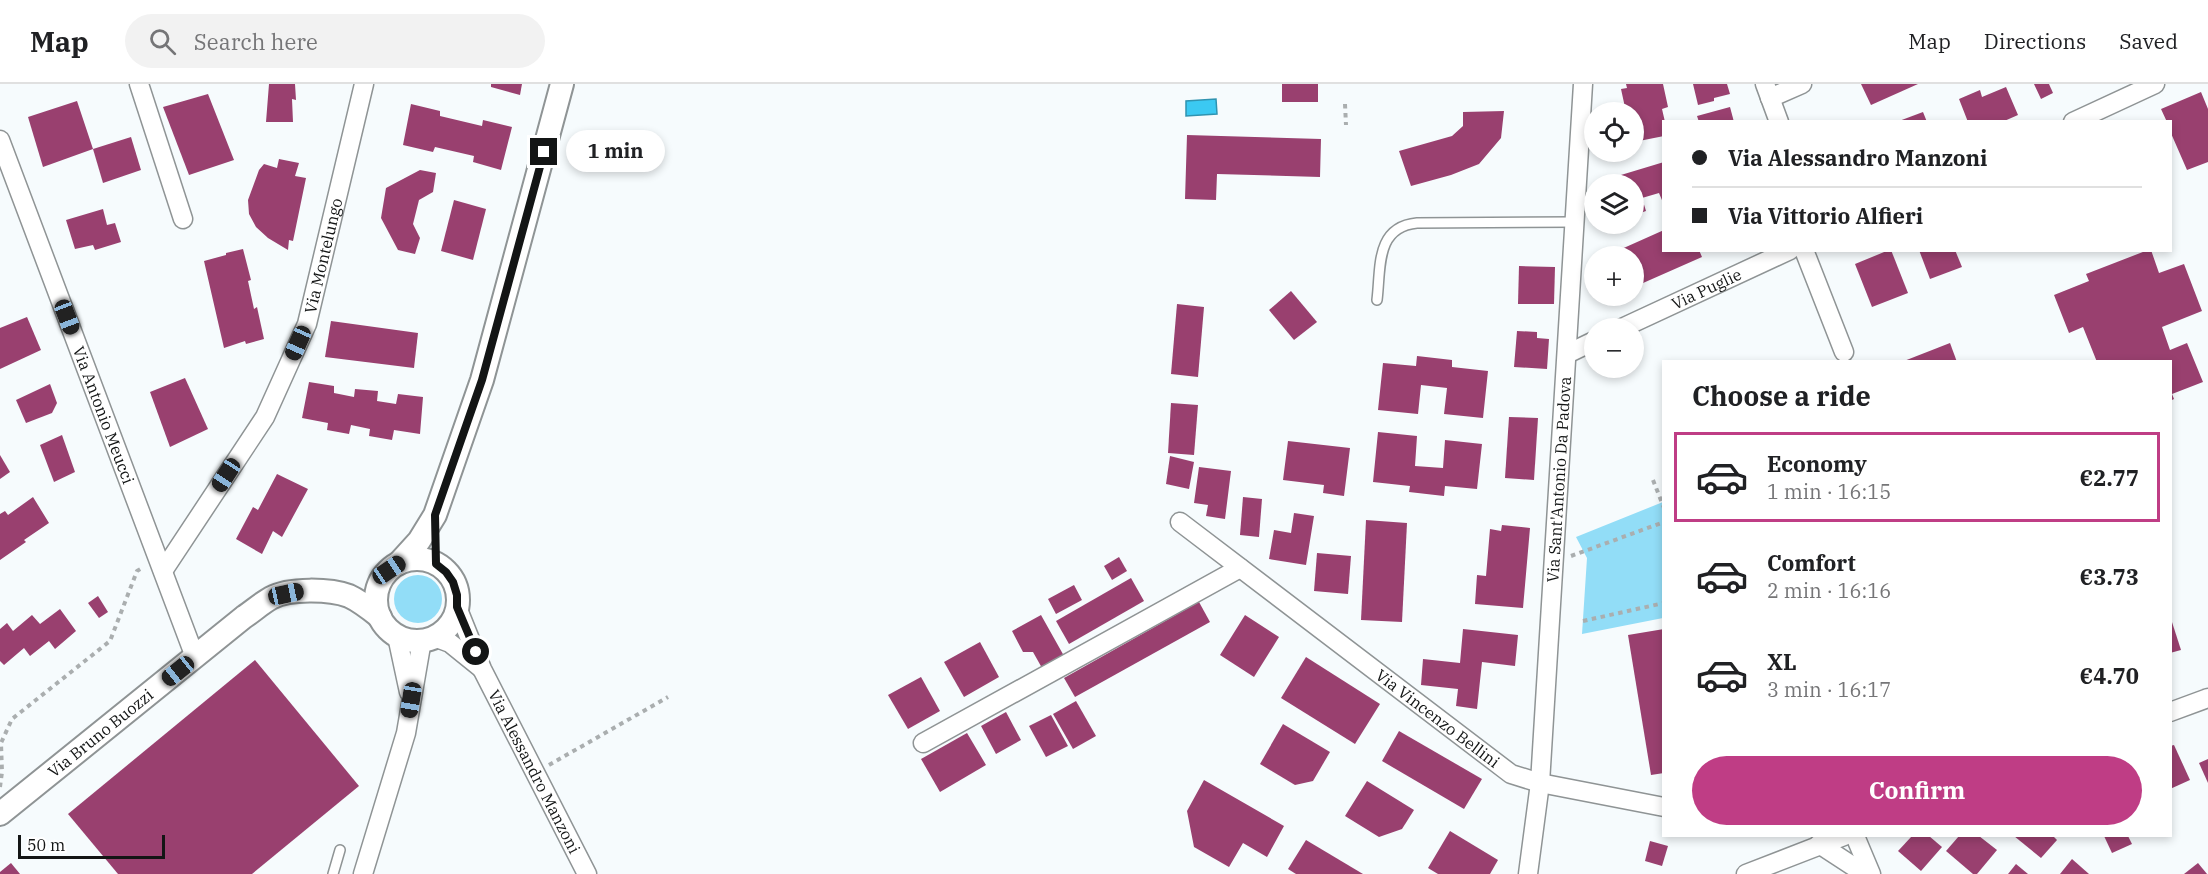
<!DOCTYPE html>
<meta charset="utf-8">
<style>
body{margin:0;font-family:"IBM Plex Serif",serif;background:#f2f2f2;color:#202124;height:100vh;display:flex;flex-direction:column;font-size:22px;white-space:nowrap}
*{box-sizing:border-box;margin:0}
p{font-size:20px;color:#757577}
.icon{flex:none;width:33px;height:33px;fill:none;stroke:currentColor;stroke-width:2;stroke-linecap:round;stroke-linejoin:round}
.map{position:relative;flex:1;overflow:hidden}
.panel{position:absolute;left:1662px;top:276px;width:510px;height:477px;display:flex;flex-direction:column;background:#fff;border-radius:0px;box-shadow:0 3px 9px #0003}
.panel>*{flex:none}
.guide{position:absolute;left:1662px;top:36px;width:510px;height:132px;border-radius:0px;box-shadow:0 3px 9px #0003;display:grid;align-content:center;height:132px;padding:0 30px;background:#fff}
.fabs{position:absolute;left:1584px;top:18px;display:grid;gap:12px}
.fabs a{display:grid;place-items:center;width:60px;height:60px;border-radius:50%;background:#fff;box-shadow:0 3px 9px #0003;font-size:30px}
.scale{position:absolute;left:18px;bottom:15px;width:147px;box-sizing:border-box;padding-left:6px;border:3px solid #131515;border-top:0;font-size:16px;line-height:21px;white-space:nowrap;color:#131515;-webkit-text-stroke:4px #fff;paint-order:stroke}
.end{position:absolute;width:27px;height:27px;margin:-14px;border:8px solid #131515;background:#fff;box-shadow:0 0 0 3px #fff}
.from{border-radius:50%}
.bubble{position:absolute;height:42px;border-radius:21px;background:#fff;box-shadow:0 3px 9px #0003;font-size:20px;font-weight:700;line-height:42px;text-align:center}
.car{position:absolute;width:18px;height:36px;margin:-18px -9px;border-radius:8px;box-shadow:0 0 4px 2px #0007;background:linear-gradient(#222 24%,#8ab4d8 0 40%,#222 0 76%,#8ab4d8 0 86%,#222 0)}
.guide b{display:flex;align-items:center;gap:21px;height:57px;font-size:22px}
.guide b+b{border-top:2px solid #e0e0e0}
.guide i{width:15px;height:15px;background:#202124}
ul{padding:0;list-style:none}
li{display:flex;align-items:center;gap:18px;height:90px;margin:0 12px 9px;padding:0 18px;border:3px solid transparent;border-radius:0px}
li div{flex:1}
li b{display:block;font-size:22px}
li em{font-style:normal;font-weight:700}
li.active{border-color:#bf3d85}
li>.icon{width:54px;height:54px;stroke-width:1.5}
h2{padding:0 30px;font-size:27px;line-height:72px}
.cta{display:flex;gap:12px;margin-top:auto;padding:12px 30px}
.cta a{flex:1;height:69px;border-radius:36px;background:#bf3d85;color:#fff;font-size:24px;font-weight:700;line-height:69px;text-align:center}
header{display:flex;align-items:center;gap:36px;box-sizing:border-box;height:84px;padding:0 30px;background:#fff;border-bottom:2px solid #e0e0e0}
header strong{font-size:28px}
nav{display:flex;gap:33px;margin-inline-start:auto;font-size:21px}
.search{width:420px;height:54px;background:#f2f2f2;display:flex;align-items:center;gap:15px;box-sizing:border-box;padding:0 21px;border-radius:33px;color:#757577;font-size:22px}
.map>svg:first-child{display:block}
</style>
<header>
<strong>Map</strong>
<div class="search"><svg class="icon" aria-label="search" viewBox="0 0 24 24"><circle cx="10" cy="10" r="6"/><path d="M15 15l6 6"/></svg>Search here</div>
<nav><a>Map</a><a>Directions</a><a>Saved</a></nav>
</header>
<div class="map">
<svg width="2208" height="790" viewBox="0 0 2208 790">
<rect width="100%" height="100%" fill="#f6fbfd"/>
<!-- green -->
<g fill="#92ddf7">
<path d="M1663,418V534L1582,550L1587,474L1576,453Z"/>
<circle cx="418" cy="515" r="24"/>
</g>
<!-- water -->
<path fill="#3bc9f2" stroke="#2f93b0" stroke-width="1.5" d="M1216,15L1217,30L1186,32V17Z"/>
<!-- building -->
<g fill="#99406f">
<path d="M269,0H295L296,16L292,15L293,38H266Z"/>
<path d="M491,0H522L520,11L491,3Z"/>
<rect x="1282" y="0" width="36" height="18"/>
<path d="M1626,0H1663L1668,23L1662,25L1665,38L1664,52L1634,58V28H1626L1621,5L1627,4Z"/>
<path d="M1693,0H1727L1730,10L1714,14V17L1698,21Z"/>
<path d="M1861,0H1918L1871,21Z"/>
<path d="M2034,0H2049L2053,9L2041,15Z"/>
<path d="M2006,3L2018,31L2002,38L1990,36L1968,38L1959,15L1980,6L1982,13Z"/>
<path d="M2201,8L2208,25V78L2187,86L2170,47V38H2167L2161,25Z"/>
<path d="M208,10L234,76L189,91L163,23Z"/>
<path d="M77,17L93,65L43,83L28,33Z"/>
<path d="M411,20L440,27V32L482,42L483,36L512,43L501,86L473,78L474,72L435,63L433,68L403,61Z"/>
<path d="M1730,23L1734,38H1699L1697,32Z"/>
<path d="M1504,27L1501,54L1479,80L1451,91L1411,102L1399,67L1452,52L1463,42V28Z"/>
<path d="M1923,28L1927,38H1899V37Z"/>
<path d="M1187,51L1321,55L1320,93L1217,90L1216,116L1185,115Z"/>
<path d="M131,53L141,86L103,99L93,65Z"/>
<path d="M279,75L299,79L295,92L306,94L293,157L289,156L288,166L268,154L256,143L249,130L248,116L259,86L264,80L277,84Z"/>
<path d="M1664,78V121L1659,109L1642,114L1646,127L1634,131V100H1613L1611,94Z"/>
<path d="M420,86L436,89L433,108L419,116L413,140L420,154L415,170L398,166L381,134L386,104Z"/>
<path d="M454,116L486,125L473,176L441,167Z"/>
<path d="M103,125L107,141L115,139L121,158L95,166L93,161L75,165L66,136Z"/>
<path d="M1664,146V166H1699L1702,173L1634,203V172H1609L1608,171Z"/>
<path d="M243,165L251,196L248,197L254,225L257,223L264,255L246,260L245,257L224,264L204,177L226,171V169Z"/>
<path d="M1889,166H1891L1908,209L1872,223L1855,180Z"/>
<path d="M1919,166H1955L1962,183L1930,195Z"/>
<path d="M2148,166H2151L2159,189L2184,180L2202,227L2162,243L2170,266L2187,259L2203,298L2172,310L2174,315L2170,317V278H2097L2083,243L2069,249L2054,211L2089,197L2086,190Z"/>
<path d="M1519,182L1555,183L1554,220H1518Z"/>
<path d="M1291,207L1317,238L1294,256L1269,226Z"/>
<path d="M1177,220L1204,223L1198,293L1171,290Z"/>
<path d="M27,233L41,266L0,285V244Z"/>
<path d="M331,237L418,249L414,284L325,273Z"/>
<path d="M1517,247L1537,248V254L1549,255L1547,285L1514,283Z"/>
<path d="M1950,259L1957,278H1904V277Z"/>
<path d="M1417,272L1452,276V283L1488,287L1483,334L1444,330L1447,304L1421,301L1418,330L1378,326L1383,279L1416,282Z"/>
<path d="M185,294L208,345L170,363L150,308Z"/>
<path d="M309,298L334,302V309L354,313L355,305L378,307L377,317L396,320L398,310L423,313L420,350L394,346L392,356L369,352L370,345L351,341L349,350L327,346L328,339L302,334Z"/>
<path d="M50,300L57,319L52,329L26,339L16,316Z"/>
<path d="M1171,319L1198,321L1194,371L1168,369Z"/>
<path d="M1509,333L1538,334L1534,396L1505,394Z"/>
<path d="M1378,348L1417,352L1415,382L1443,384L1445,356L1482,360L1477,405L1445,402L1444,412L1409,408L1410,402L1373,398Z"/>
<path d="M62,351L75,388L54,398L40,361Z"/>
<path d="M1288,357L1350,364L1344,412L1323,409L1324,401L1283,396Z"/>
<path d="M0,371L10,388L0,395Z"/>
<path d="M1170,372L1194,378L1189,405L1166,400Z"/>
<path d="M1199,383L1231,387L1225,435L1206,432L1208,421L1194,419Z"/>
<path d="M277,390L308,405L282,453L273,447L262,470L236,455L253,423L258,426Z"/>
<path d="M33,413L49,439L24,456L26,458L0,476V430L5,427L8,431Z"/>
<path d="M1243,413L1262,415L1259,453L1240,451Z"/>
<path d="M1294,429L1314,432L1306,481L1269,475L1274,446L1291,449Z"/>
<path d="M1366,436L1407,439L1402,538L1361,536Z"/>
<path d="M1502,441L1530,444L1523,524L1475,520L1477,491L1486,492L1490,445L1501,447Z"/>
<path d="M1317,469L1351,472L1348,510L1314,507Z"/>
<path d="M1119,473L1127,487L1112,496L1104,482Z"/>
<path d="M1131,494L1144,517L1069,560L1056,537Z"/>
<path d="M1074,501L1082,516L1056,530L1048,515Z"/>
<path d="M98,512L108,528L99,534L88,519Z"/>
<path d="M1199,518L1210,538L1075,613L1064,594Z"/>
<path d="M60,525L76,547L55,565L49,557L30,572L24,564L4,581L0,577V545L7,539L13,547L32,531L40,540Z"/>
<path d="M1041,531L1064,572L1042,584L1033,568H1023L1012,547Z"/>
<path d="M1245,531L1279,553L1254,593L1220,571Z"/>
<path d="M2171,535L2181,566L2170,569V536Z"/>
<path d="M1463,545L1518,551L1515,582L1482,578L1477,625L1456,622L1458,605L1421,601L1423,575L1460,579Z"/>
<path d="M1664,545V689L1651,691L1628,551Z"/>
<path d="M980,558L999,593L964,613L944,578Z"/>
<path d="M1306,573L1380,620L1355,660L1281,614Z"/>
<path d="M255,576L359,702L252,790H118L68,730Z"/>
<path d="M921,593L940,627L908,645L888,611Z"/>
<path d="M1076,617L1096,652L1073,665L1053,630Z"/>
<path d="M1006,628L1021,656L996,670L981,642Z"/>
<path d="M1051,631L1068,662L1046,673L1029,642Z"/>
<path d="M1283,640L1330,668L1313,697L1295,701L1260,680Z"/>
<path d="M1399,647L1482,695L1464,725L1382,677Z"/>
<path d="M967,649L986,681L940,708L921,675Z"/>
<path d="M2174,661L2190,696L2170,705V662Z"/>
<path d="M2208,675V699L2199,679Z"/>
<path d="M1204,696L1284,742L1267,773L1243,759L1229,783L1194,763L1187,727Z"/>
<path d="M1367,697L1414,726L1402,745L1379,753L1345,732Z"/>
<path d="M1450,747L1498,776L1490,790H1438L1428,784Z"/>
<path d="M1912,752H1929L1942,763L1921,787L1898,767Z"/>
<path d="M1959,752H1979L1997,766L1977,790H1973L1946,767Z"/>
<path d="M2014,752H2053L2057,756L2041,774Z"/>
<path d="M2104,752H2128L2132,760L2112,769Z"/>
<path d="M1306,756L1363,790H1296L1288,785Z"/>
<path d="M1650,757L1668,762L1662,782L1645,777Z"/>
<path d="M2072,775L2089,790H2060Z"/>
<path d="M11,779L20,790H0V788Z"/>
<path d="M2198,779L2207,790H2184Z"/>
<path d="M2016,780L2028,790H2008Z"/>
</g>
<g fill="none" stroke-linecap="round" stroke-linejoin="round">
<!-- service casing -->
<g stroke="#8f9495" stroke-width="12">
<g id="service">
<path d="M1377,216C1381,184 1375,143 1417,139L1575,138"/>
<path d="M333,790L340,766"/>
</g>
</g>
<!-- minor casing -->
<g stroke="#8f9495" stroke-width="21">
<g id="minor">
<path d="M139,0L183,135"/>
<path d="M1765,0L1779,38"/>
<path d="M1770,14L1802,0"/>
<path d="M2073,38L2155,0"/>
<path id="s1" d="M0,56L195,573"/>
<path d="M1804,166L1844,268"/>
<path id="s2" d="M1622,244L1790,166"/>
<path d="M1567,270L1594,257"/>
<path id="s3" d="M1180,438L1511,690L1540,699L1664,723"/>
<path id="s4" d="M163,487L265,333L307,240L364,0"/>
<path id="s5" d="M457,523L482,585L587,790"/>
<path d="M397,552L409,608"/>
<path d="M434,553L450,559L481,584"/>
<path d="M2170,628L2208,614"/>
<path d="M923,659L1240,484"/>
<path d="M1855,752L1871,790"/>
<path d="M1819,760L1865,790"/>
<path d="M363,790L406,649L422,556"/>
<path id="s6" d="M1528,790L1540,699L1583,0"/>
<path d="M1746,790L1844,752"/>
</g>
</g>
<!-- tertiary casing -->
<g stroke="#8f9495" stroke-width="26">
<g id="tertiary">
<circle cx="417" cy="516" r="41"/>
<path d="M399,479L419,457L435,431L482,296L562,0"/>
<path id="s7" d="M0,730L244,533C253,527 262,519 271,514C289,504 330,505 349,512C360,517 370,525 380,533"/>
</g>
</g>
<!-- path -->
<g stroke="#aaaeaf" stroke-width="4" stroke-dasharray="4.5 4.5" stroke-linecap="butt">
<path d="M1345,20L1346,41"/>
<path d="M1653,396L1664,424"/>
<path d="M1571,472L1664,438"/>
<path d="M1583,537L1664,519"/>
<path d="M549,681L668,613"/>
<path d="M0,703L2,688L1,659L12,635L110,557L137,487L142,484"/>
</g>
<!-- service -->
<use href="#service" stroke="#fff" stroke-width="9"/>
<!-- minor -->
<use href="#minor" stroke="#fff" stroke-width="18"/>
<!-- tertiary -->
<use href="#tertiary" stroke="#fff" stroke-width="22"/>
</g>
<g fill="none" stroke-linecap="round" stroke-linejoin="round">
<!-- route -->
<path stroke="#131515" stroke-width="8" d="M476,568L457,523V511L453,498L446,488L436,480L435,431L482,296L544,68"/>
</g>
<g text-anchor="middle" dominant-baseline="central" stroke-width="6" stroke-linejoin="round" paint-order="stroke">
<!-- street labels -->
<g font-size="16" fill="#131515" stroke="#fff">
<text stroke="none"><textPath href="#s4" startOffset="357">Via Montelungo</textPath></text>
<text stroke="none"><textPath href="#s2" startOffset="93">Via Puglie</textPath></text>
<text stroke="none"><textPath href="#s1" startOffset="294">Via Antonio Meucci</textPath></text>
<text stroke="none"><textPath href="#s6" startOffset="396">Via Sant'Antonio Da Padova</textPath></text>
<text stroke="none"><textPath href="#s3" startOffset="324">Via Vincenzo Bellini</textPath></text>
<text stroke="none"><textPath href="#s7" startOffset="129">Via Bruno Buozzi</textPath></text>
<text stroke="none"><textPath href="#s5" startOffset="182">Via Alessandro Manzoni</textPath></text>
</g>
</g>
</svg>
<div class="fabs">
<a><svg class="icon" aria-label="locate" viewBox="0 0 24 24"><circle cx="12" cy="12" r="6"/><path d="M12 2v4M12 18v4M2 12h4M18 12h4"/></svg></a>
<a><svg class="icon" aria-label="layers" viewBox="0 0 24 24"><path d="M12 4l9 5-9 5-9-5zM3 14l9 5 9-5"/></svg></a>
<a>+</a>
<a>−</a>
</div>
<div class="scale">50 m</div>
<i class="end from" style="left:476px;top:568px"></i>
<i class="end" style="left:544px;top:68px"></i>
<div class="bubble" style="left:566px;top:46px;width:99px">1 min</div>
<i class="car" style="left:67px;top:233px;rotate:159deg"></i>
<i class="car" style="left:298px;top:259px;rotate:204deg"></i>
<i class="car" style="left:226px;top:391px;rotate:213deg"></i>
<i class="car" style="left:389px;top:486px;rotate:56deg"></i>
<i class="car" style="left:286px;top:510px;rotate:78deg"></i>
<i class="car" style="left:178px;top:587px;rotate:231deg"></i>
<i class="car" style="left:411px;top:616px;rotate:189deg"></i>
<div class="guide">
<b><i class="from"></i>Via Alessandro Manzoni</b>
<b><i></i>Via Vittorio Alfieri</b>
</div>
<section class="panel">
<h2>Choose a ride</h2>
<ul>
<li class="active"><svg class="icon" aria-label="car" viewBox="0 0 24 24"><path d="M5 17H2v-5l4-1 3-4h7l3 4 3 1v5h-3M9 17h6M6 11h13"/><circle cx="7" cy="17" r="2"/><circle cx="17" cy="17" r="2"/></svg><div><b>Economy</b><p>1 min · 16:15</p></div><em>€2.77</em></li>
<li><svg class="icon" aria-label="car" viewBox="0 0 24 24"><path d="M5 17H2v-5l4-1 3-4h7l3 4 3 1v5h-3M9 17h6M6 11h13"/><circle cx="7" cy="17" r="2"/><circle cx="17" cy="17" r="2"/></svg><div><b>Comfort</b><p>2 min · 16:16</p></div><em>€3.73</em></li>
<li><svg class="icon" aria-label="car" viewBox="0 0 24 24"><path d="M5 17H2v-5l4-1 3-4h7l3 4 3 1v5h-3M9 17h6M6 11h13"/><circle cx="7" cy="17" r="2"/><circle cx="17" cy="17" r="2"/></svg><div><b>XL</b><p>3 min · 16:17</p></div><em>€4.70</em></li>
</ul>
<div class="cta"><a>Confirm</a></div>
</section>
</div>
